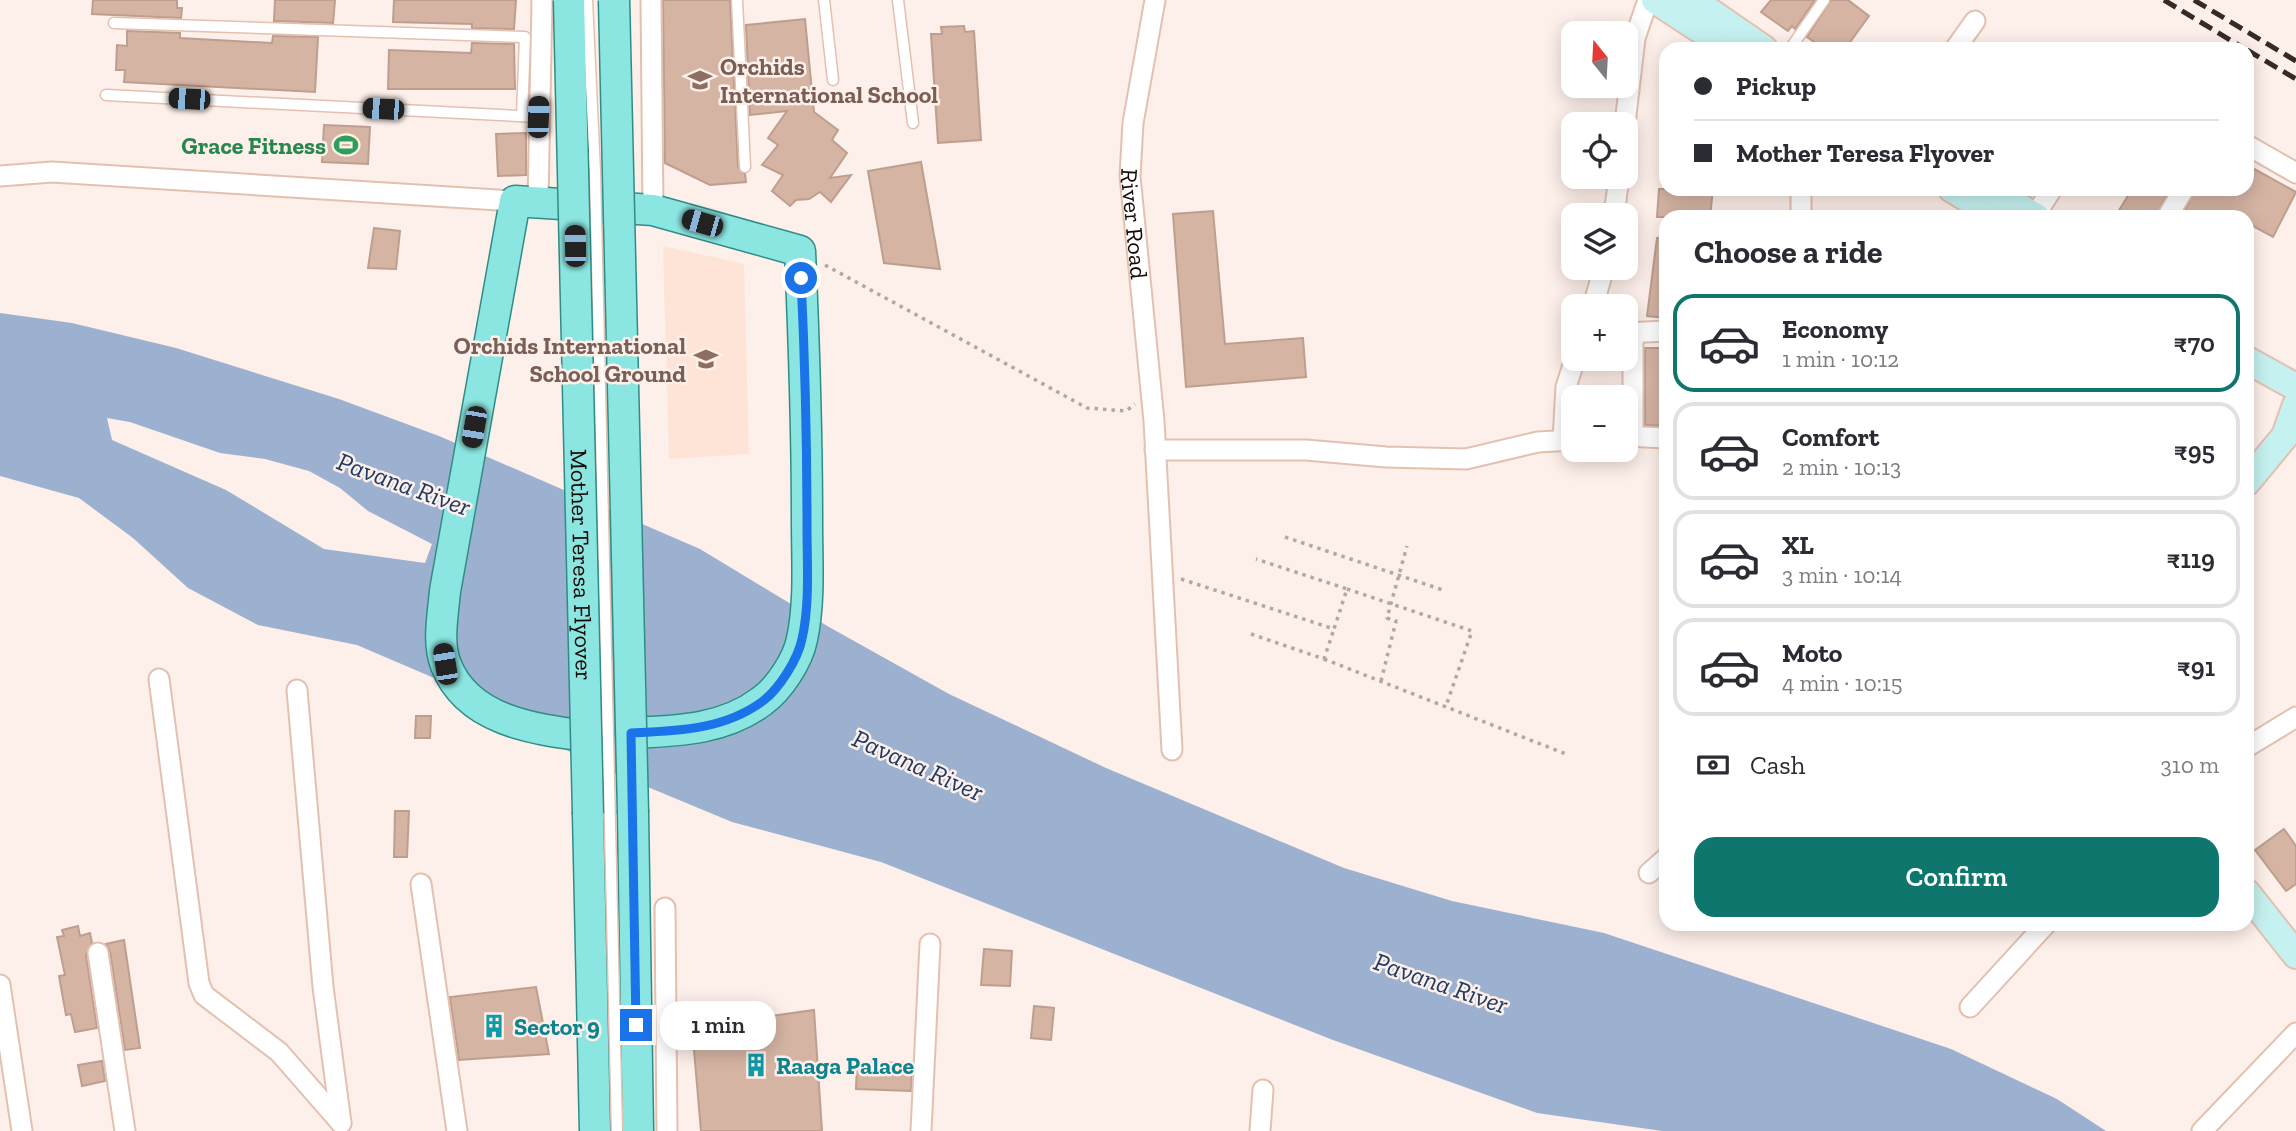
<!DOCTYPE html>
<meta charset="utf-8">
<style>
body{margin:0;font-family:"Zilla Slab",serif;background:#f2f2f3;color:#2b2b33;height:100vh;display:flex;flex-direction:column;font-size:26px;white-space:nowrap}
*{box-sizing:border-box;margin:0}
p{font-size:23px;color:#7c7c81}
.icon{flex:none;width:38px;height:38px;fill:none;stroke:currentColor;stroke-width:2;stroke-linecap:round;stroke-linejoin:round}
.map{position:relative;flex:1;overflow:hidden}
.drawer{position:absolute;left:1659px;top:210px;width:595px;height:721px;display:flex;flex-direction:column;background:#fff;border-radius:21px;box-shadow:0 4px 18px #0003}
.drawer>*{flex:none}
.banner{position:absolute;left:1659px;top:42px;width:595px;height:154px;border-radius:21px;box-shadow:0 4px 18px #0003;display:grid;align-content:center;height:154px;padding:0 35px;background:#fff}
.needle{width:46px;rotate:342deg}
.buttons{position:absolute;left:1561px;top:21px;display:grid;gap:14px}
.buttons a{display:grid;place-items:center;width:77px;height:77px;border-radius:14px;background:#fff;box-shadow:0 4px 18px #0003;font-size:35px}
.end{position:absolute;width:32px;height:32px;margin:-16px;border:9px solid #1a73e8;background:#fff;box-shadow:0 0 0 4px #fff}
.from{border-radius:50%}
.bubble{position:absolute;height:49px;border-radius:21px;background:#fff;box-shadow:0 4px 18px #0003;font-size:23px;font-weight:600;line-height:49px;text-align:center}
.car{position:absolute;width:21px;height:42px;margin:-21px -10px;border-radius:9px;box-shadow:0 0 5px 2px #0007;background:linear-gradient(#222 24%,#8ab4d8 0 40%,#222 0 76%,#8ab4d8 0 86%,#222 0)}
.banner b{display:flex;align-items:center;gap:24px;height:66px;font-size:26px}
.banner b+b{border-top:2px solid #e1e1e2}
.banner i{width:18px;height:18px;background:#2b2b33}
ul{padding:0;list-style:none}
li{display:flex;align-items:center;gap:21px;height:98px;margin:0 14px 10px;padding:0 21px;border:4px solid #e1e1e2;border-radius:21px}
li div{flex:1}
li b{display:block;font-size:26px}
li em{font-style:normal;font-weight:600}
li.selected{border-color:#0f766e}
li>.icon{width:63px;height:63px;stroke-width:1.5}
h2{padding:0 35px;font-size:32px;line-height:84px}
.pay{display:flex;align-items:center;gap:18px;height:77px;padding:0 35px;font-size:26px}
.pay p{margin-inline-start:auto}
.button{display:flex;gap:14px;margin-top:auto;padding:14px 35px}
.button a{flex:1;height:80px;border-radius:21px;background:#0f766e;color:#fff;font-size:28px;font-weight:600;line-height:80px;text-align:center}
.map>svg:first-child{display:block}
</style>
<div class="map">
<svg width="2296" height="1131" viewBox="0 0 2296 1131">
<rect width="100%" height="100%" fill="#fdefe9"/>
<!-- built -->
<path fill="#fde4d7" d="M663,246L744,264L749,454L669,459Z"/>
<!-- water -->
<path fill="#9cb1d0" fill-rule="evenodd" d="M0,313L72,323L176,348L339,399L439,436L700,549L829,627L949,694L1106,768L1344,868L1452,901L1604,933L1951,1049L2057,1099L2106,1131H1662L1537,1113L1333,1040L881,862L732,822L590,763L448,684L357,645L258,625L188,588L133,538L79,498L0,476ZM107,418L130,422L220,453L265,459L309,471L340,488L368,511L432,544L425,563L324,549L226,490L112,440Z"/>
<!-- building -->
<g fill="#d5b4a4" stroke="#be9e8e" stroke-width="2">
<path d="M93,0H177V8H182L181,18L92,14Z"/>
<path d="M275,0H335L333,23L274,21Z"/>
<path d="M394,0H516L514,29L472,28V24L393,22Z"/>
<path d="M663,0H730L738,167L745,174L746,182L710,185L665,163Z"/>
<path d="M1771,0H1815L1795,29L1792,26L1788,31L1761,12Z"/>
<path d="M1831,0H1848L1869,16L1845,49H1824L1807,37Z"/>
<path d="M805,19L814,112L838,130L832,140L847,153L830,178L851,175L831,202L820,192L809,199L796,200L790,206L772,191L783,175L762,165L778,145L768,138L787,111L750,115L746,25Z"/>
<path d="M964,26L965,32L974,31L981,140L938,143L931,34H942L941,27Z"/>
<path d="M127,31L180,33V38L272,43L273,36L318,37L315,92L124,82L125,70H116L117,45L127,46Z"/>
<path d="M472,43L514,44L515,89H388L389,50L471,53Z"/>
<path d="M324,125L370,127L368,164L322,162Z"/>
<path d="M526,133V175L498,176L496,134Z"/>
<path d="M921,162L940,269L884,263L868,171Z"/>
<path d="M2247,165L2296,192L2273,237L2247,223V217H2181L2196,189H2247Z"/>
<path d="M1659,189H1713L1710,217H1657Z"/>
<path d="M2132,189H2170L2155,217H2115Z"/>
<path d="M1213,211L1225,344L1303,338L1306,377L1186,387L1173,214Z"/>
<path d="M374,228L400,231L396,269L368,268Z"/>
<path d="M1657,238H1666V318L1647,316Z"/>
<path d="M1645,348H1666V426L1645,425Z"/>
<path d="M416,716H431L430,738H415Z"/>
<path d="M395,811H409L407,857H394Z"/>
<path d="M2284,829L2296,846V884L2286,891L2255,850Z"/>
<path d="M78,926L80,936L90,933L92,943L86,955L97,1028L75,1032L71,1014L66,1015L59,976L65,975L57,937L64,936L62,930Z"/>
<path d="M124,940L140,1048L125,1050L110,951L106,944Z"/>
<path d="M984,949L1012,951L1010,986L981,985Z"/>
<path d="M536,987L549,1054L459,1060L450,997Z"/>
<path d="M1034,1006L1054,1008L1051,1040L1031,1038Z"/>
<path d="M814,1010L822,1131H701L692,1027Z"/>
<path d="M102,1061L105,1081L82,1086L78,1065Z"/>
<path d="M857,1062L912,1063L911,1091L856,1089Z"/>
</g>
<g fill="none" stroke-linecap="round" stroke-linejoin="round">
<!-- lane casing -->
<g stroke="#e3c1b1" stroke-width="13">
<g id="lane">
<path d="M737,0L745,167"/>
<path d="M824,0L833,80"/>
<path d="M898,0L913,123"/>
<path d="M114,23L525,37L522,116"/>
<path d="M1790,49L1824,0"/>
<path d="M106,95L538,117"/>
</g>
</g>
<!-- street casing -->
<g stroke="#e3c1b1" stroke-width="23">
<g id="street">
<path d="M651,0L653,210"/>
<path id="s1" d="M1155,0L1133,123L1130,176L1154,421L1172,750"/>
<path d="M1955,49L1975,21"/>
<path d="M1625,124L1635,38L1648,0"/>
<path d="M2247,145L2296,173"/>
<path d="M0,176L52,172L515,201"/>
<path d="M538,201L542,0"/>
<path d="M1614,215L1619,177"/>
<path d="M1801,217V189"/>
<path d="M2034,217L2052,189"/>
<path d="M2167,217L2184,189"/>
<path d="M1593,306L1604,268"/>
<path d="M1626,333L1666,331"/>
<path d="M1626,436L1666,438"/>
<path d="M1633,437V332"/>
<path d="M1563,440L1566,387L1575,359"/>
<path d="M1155,450H1306L1386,457L1466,459L1538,442L1573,440"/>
<path d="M159,679L199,983L204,995L279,1052L341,1123"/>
<path d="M297,690L323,987L341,1123"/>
<path d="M2247,747L2296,717"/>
<path d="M1649,873L1666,858"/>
<path d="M421,884L457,1131"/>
<path d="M665,908L667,1131"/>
<path d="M98,953L125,1131"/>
<path d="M0,985L22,1131"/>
<path d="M1970,1007L2046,924"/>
<path d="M921,1131L930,944"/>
<path d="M1260,1131L1263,1090"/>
<path d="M2202,1131L2296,1033"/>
</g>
</g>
<!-- secondary casing -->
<g stroke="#e3c1b1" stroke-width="30">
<g id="secondary">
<path d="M1655,0L1730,49"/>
<path d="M1693,0L1764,49"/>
<path d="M1952,189L1998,217"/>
<path d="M1989,189L2036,217"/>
<path d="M2247,360L2296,387"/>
<path d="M2247,482L2285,436L2296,405"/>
<path d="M2247,893L2296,955"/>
</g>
</g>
<!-- primary casing -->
<g stroke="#2f8d86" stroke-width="33">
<g id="primary">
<path d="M586,736C534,729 468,721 446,665C437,643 443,615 445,591L515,201L653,210L800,251C804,342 807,432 807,522C807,560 810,602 802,639C798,660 779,689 762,701C724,730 677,731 631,733"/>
<path d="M633,813L638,1131"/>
<path d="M588,814L595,1131"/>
</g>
</g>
<!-- path -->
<g stroke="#b4a7a2" stroke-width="3.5" stroke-dasharray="3.5 5" stroke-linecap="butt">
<path d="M825,265L1087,408L1126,411L1135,404"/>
<path d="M1285,537L1443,590"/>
<path d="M1181,579L1334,629L1347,589L1256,559"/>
<path d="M1347,589L1472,631L1446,706"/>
<path d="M1251,634L1324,659L1334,629"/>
<path d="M1324,659L1566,754"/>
<path d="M1381,681L1396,621L1387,618L1407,546"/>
</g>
<!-- lane -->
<use href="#lane" stroke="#fff" stroke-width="10"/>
<!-- street -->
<use href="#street" stroke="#fff" stroke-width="19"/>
<!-- secondary -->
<use href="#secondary" stroke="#c5f2f0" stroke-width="26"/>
<!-- primary -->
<use href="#primary" stroke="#8be5e0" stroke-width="30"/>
<!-- rail -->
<g stroke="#362a25" stroke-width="5" stroke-dasharray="14 7" stroke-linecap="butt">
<path d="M2164,0L2245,49"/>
<path d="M2194,0L2296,61"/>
<path d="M2247,50L2296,79"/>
</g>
<!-- lane-bridge casing -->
<g stroke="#e3c1b1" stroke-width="13" stroke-linecap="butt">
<path id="lane-bridge" d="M587,0L595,172L617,1131"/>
</g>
<!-- primary-bridge casing -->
<g stroke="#2f8d86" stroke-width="33" stroke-linecap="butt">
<g id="primary-bridge">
<path id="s2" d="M569,0L588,814"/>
<path d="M614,0L633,813"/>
</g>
</g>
<!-- lane-bridge -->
<use href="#lane-bridge" stroke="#fff" stroke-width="10"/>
<!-- primary-bridge -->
<use href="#primary-bridge" stroke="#8be5e0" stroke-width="30"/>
</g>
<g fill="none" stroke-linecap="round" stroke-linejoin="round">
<!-- route -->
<path stroke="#1a73e8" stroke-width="9" d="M636,1025L631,733C677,731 724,730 763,701C779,689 798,659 802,639C810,604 807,563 807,528C807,444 805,361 801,278"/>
</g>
<!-- icons -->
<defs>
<g id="school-bare" transform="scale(1.89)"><path d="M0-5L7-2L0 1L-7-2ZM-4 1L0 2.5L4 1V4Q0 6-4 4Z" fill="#8d6e63" stroke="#fdefe9" stroke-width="2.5" paint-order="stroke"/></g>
<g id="stadium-bare" transform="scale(1.89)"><path d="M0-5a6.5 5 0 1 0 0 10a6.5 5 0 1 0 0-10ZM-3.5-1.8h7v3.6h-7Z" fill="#2e9e5b" stroke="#fdefe9" stroke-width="2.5" paint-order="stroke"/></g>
<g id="building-bare" transform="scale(1.89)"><path d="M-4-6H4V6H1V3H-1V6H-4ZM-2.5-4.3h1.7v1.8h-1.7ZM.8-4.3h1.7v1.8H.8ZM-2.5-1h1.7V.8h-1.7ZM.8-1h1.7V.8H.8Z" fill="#0f9aa8" stroke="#fdefe9" stroke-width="2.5" paint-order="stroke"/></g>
</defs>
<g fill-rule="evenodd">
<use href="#school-bare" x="700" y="80"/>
<use href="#stadium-bare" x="346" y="145"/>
<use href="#school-bare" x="706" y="359"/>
<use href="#building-bare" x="494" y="1026"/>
<use href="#building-bare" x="756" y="1065"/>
</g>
<g text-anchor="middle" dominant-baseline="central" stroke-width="5" stroke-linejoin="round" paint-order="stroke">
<!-- education labels -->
<g font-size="24" font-weight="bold" fill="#785e54" stroke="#fdefe9" text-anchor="start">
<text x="720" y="66">Orchids<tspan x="720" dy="28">International School</tspan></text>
<text x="686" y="345" text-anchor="end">Orchids International<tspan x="686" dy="28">School Ground</tspan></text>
</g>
<!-- leisure labels -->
<g font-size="24" font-weight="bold" fill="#27864d" stroke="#fdefe9" text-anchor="end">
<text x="326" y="145">Grace Fitness</text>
</g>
<!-- street labels -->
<g font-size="24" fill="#150a05" stroke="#fdefe9">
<text stroke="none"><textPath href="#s1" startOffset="226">River Road</textPath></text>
<text stroke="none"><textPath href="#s2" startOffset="565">Mother Teresa Flyover</textPath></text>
</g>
<!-- culture labels -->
<g font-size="24" font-weight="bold" fill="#0d838f" stroke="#fdefe9" text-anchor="start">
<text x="514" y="1026">Sector 9</text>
<text x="776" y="1065">Raaga Palace</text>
</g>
<!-- water labels -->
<g font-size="26" font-style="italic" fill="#1f3a64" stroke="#fdefe9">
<text transform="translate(404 484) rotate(20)">Pavana River</text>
<text transform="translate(918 765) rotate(24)">Pavana River</text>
<text transform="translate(1441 983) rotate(19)">Pavana River</text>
</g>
</g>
</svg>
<div class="buttons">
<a><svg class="needle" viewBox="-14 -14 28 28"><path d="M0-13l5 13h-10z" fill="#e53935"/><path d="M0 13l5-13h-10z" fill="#7c7c81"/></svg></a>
<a><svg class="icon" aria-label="locate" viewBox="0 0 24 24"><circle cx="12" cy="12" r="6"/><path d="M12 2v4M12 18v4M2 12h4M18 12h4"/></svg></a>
<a><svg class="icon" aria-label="layers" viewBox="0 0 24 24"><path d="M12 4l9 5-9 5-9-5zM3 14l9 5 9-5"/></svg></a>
<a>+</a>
<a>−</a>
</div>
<i class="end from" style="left:801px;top:278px"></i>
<i class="end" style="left:636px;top:1025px"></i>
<div class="bubble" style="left:660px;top:1001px;width:116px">1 min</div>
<i class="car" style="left:189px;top:99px;rotate:273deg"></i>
<i class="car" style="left:383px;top:109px;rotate:273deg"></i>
<i class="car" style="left:538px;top:117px;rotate:2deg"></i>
<i class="car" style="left:702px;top:223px;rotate:286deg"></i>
<i class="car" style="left:575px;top:246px;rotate:359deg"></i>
<i class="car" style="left:474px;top:427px;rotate:190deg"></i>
<i class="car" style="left:445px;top:664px;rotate:351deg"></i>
<div class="banner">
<b><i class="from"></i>Pickup</b>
<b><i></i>Mother Teresa Flyover</b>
</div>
<section class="drawer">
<h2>Choose a ride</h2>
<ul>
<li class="selected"><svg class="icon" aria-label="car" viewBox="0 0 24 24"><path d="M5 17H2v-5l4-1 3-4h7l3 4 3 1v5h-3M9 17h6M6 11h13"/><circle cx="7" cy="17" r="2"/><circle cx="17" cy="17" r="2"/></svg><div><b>Economy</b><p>1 min · 10:12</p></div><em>₹70</em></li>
<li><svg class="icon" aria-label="car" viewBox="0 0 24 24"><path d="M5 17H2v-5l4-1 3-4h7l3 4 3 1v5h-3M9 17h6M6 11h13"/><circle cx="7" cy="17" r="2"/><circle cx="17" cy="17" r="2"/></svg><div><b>Comfort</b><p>2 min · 10:13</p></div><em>₹95</em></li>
<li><svg class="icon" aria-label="car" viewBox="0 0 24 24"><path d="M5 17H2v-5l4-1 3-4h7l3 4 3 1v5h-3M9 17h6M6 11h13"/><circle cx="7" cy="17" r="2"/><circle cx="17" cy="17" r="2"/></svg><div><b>XL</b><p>3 min · 10:14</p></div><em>₹119</em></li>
<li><svg class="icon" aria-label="car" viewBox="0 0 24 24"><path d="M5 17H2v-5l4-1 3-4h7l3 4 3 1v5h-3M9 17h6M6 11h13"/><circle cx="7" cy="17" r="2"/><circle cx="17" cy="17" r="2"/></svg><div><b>Moto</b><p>4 min · 10:15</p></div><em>₹91</em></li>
</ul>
<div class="pay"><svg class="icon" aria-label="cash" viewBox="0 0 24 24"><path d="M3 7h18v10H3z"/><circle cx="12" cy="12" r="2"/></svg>Cash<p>310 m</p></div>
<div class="button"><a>Confirm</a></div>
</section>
</div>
